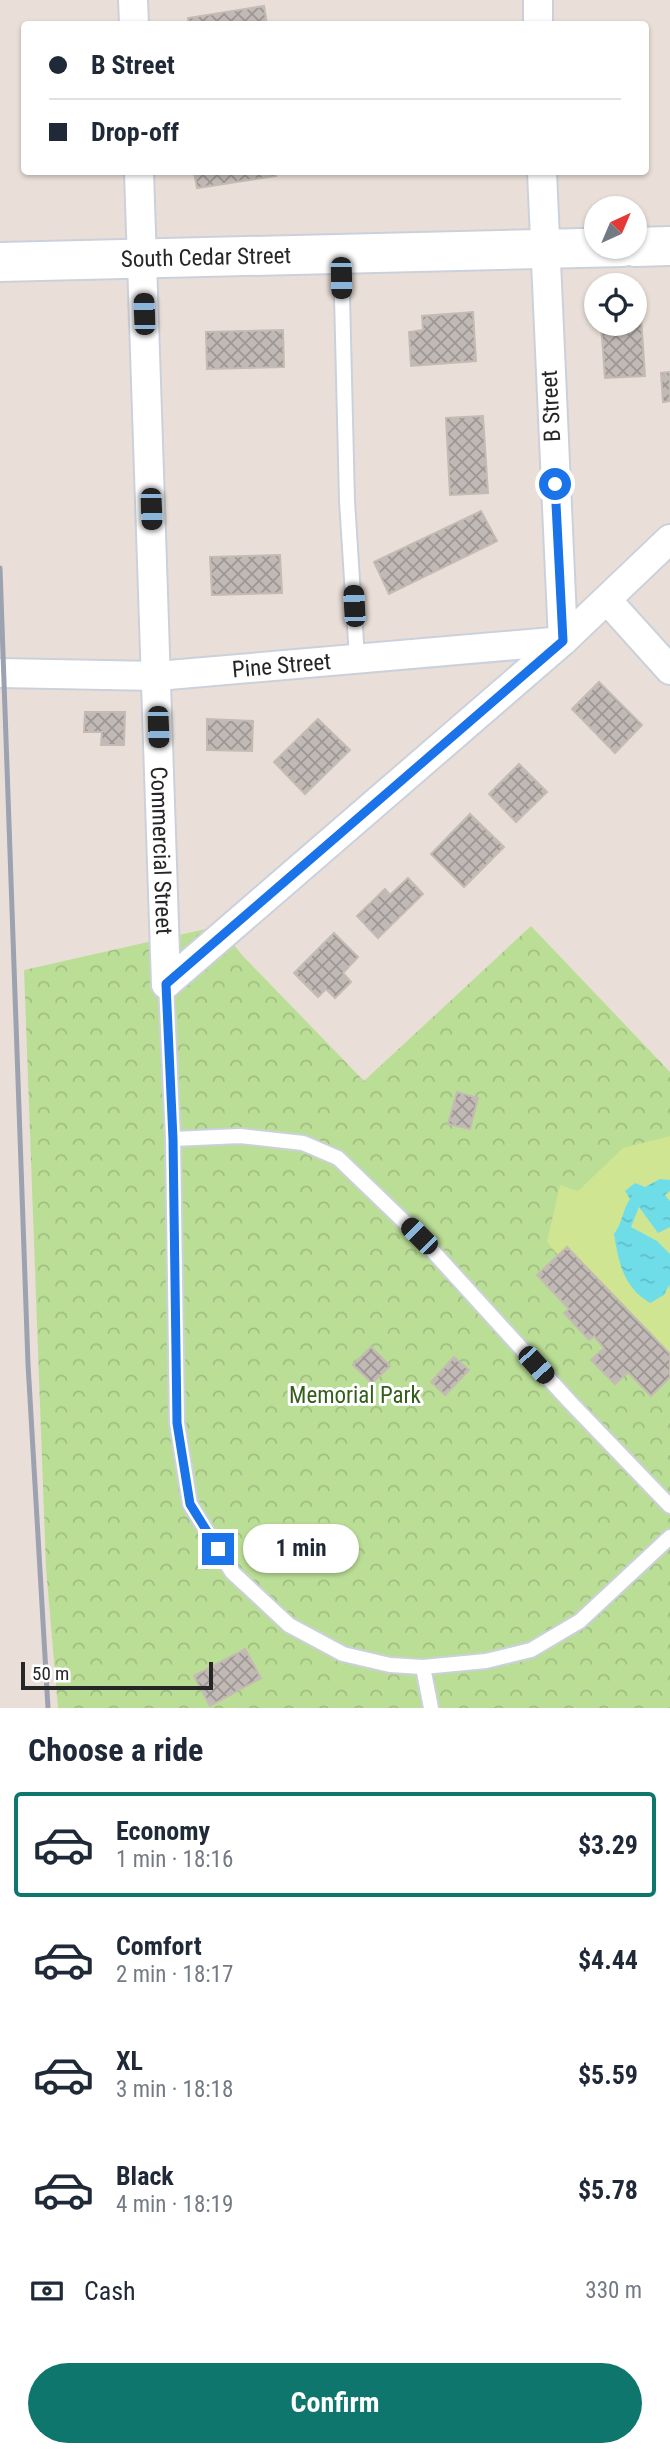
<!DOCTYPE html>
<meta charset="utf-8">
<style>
body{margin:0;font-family:"Roboto Condensed",sans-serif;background:#f6f6f7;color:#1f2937;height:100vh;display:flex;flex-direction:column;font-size:26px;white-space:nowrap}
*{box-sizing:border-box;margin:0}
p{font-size:23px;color:#747a83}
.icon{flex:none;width:38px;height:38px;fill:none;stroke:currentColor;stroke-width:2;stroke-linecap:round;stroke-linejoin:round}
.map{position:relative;height:1708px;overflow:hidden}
.side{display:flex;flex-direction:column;background:#fff;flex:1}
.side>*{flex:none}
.banner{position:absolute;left:21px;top:21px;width:628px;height:154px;border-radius:7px;box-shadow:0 2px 5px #0004;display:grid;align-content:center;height:154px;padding:0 28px;background:#fff}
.needle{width:46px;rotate:44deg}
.fabs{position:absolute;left:584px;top:196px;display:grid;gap:14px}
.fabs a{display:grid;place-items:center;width:63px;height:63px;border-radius:50%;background:#fff;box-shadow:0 2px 5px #0004;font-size:35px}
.scale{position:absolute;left:21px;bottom:18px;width:192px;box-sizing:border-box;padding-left:7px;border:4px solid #262626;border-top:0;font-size:19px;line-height:24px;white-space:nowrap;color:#262626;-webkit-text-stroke:5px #fff;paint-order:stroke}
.end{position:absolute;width:32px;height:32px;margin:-16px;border:9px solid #1a73e8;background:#fff;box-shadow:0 0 0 4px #fff}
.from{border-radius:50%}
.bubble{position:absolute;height:49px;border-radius:24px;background:#fff;box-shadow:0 2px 5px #0004;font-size:23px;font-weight:700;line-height:49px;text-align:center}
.car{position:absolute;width:21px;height:42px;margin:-21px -10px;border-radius:9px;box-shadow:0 0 5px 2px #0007;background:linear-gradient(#222 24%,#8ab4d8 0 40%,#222 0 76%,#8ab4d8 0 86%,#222 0)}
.banner b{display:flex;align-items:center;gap:24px;height:66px;font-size:26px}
.banner b+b{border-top:2px solid #e0e1e3}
.banner i{width:18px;height:18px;background:#1f2937}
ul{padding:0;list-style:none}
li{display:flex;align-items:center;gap:21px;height:105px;margin:0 14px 10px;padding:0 14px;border:4px solid transparent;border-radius:7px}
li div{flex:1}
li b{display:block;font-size:26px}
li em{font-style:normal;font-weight:700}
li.on{border-color:#0f766e}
li>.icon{width:63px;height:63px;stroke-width:1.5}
h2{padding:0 28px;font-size:32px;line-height:84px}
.pay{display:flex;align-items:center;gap:18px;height:77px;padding:0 28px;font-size:26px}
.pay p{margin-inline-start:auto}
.action{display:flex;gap:14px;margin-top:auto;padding:14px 28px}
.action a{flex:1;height:80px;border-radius:42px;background:#0f766e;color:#fff;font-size:28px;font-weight:700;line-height:80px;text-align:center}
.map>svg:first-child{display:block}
</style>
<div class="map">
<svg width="670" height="1708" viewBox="0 0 670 1708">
<defs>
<pattern id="park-crowns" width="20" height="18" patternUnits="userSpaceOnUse" patternTransform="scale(1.75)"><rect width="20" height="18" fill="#bbde96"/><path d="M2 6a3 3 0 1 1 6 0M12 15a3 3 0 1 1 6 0" fill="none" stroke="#a1be81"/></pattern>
<pattern id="water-ripples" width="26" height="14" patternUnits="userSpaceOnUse" patternTransform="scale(1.75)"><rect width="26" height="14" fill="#6edde8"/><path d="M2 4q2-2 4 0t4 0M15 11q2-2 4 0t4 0" fill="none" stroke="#5fbec7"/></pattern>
<pattern id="building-cross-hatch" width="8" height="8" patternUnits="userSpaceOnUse" patternTransform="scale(1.75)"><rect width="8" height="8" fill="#c1b9b5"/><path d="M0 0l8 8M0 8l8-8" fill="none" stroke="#9d9693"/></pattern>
</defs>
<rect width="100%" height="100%" fill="#e9dfd8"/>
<!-- park -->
<path fill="url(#park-crowns)" d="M219,926L242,955L364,1081L531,926L670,1072V1708H58L46,1568L24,970Z"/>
<!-- pitch -->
<path fill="#d0e592" d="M670,1136V1354L567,1247L558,1255L547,1242L560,1185L578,1191L623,1148Z"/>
<!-- water -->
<path fill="url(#water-ripples)" d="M660,1179L670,1180V1191L665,1195L670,1201V1227L658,1233L639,1207L631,1227L657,1241L670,1254V1290L669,1285L664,1295L650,1303C623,1287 619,1263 614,1234C623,1222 622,1211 630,1199L625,1191L635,1183L645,1187Z"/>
<!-- building -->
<g fill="url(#building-cross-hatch)" stroke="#c4bbb2" stroke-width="2">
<path d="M264,6L267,24H189L188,18Z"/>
<path d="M194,172H275L276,176L197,188Z"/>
<path d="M473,312L476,361L411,366L409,332L423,330L422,316Z"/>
<path d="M641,316L645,376L605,378L601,324H635V317Z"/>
<path d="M283,330L284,367L207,369L206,332Z"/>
<path d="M670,372V401L663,402L661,373Z"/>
<path d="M483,416L488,493L450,495L446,418Z"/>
<path d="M481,511L497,541L389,594L374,562Z"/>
<path d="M280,555L282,593L212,595L210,557Z"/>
<path d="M599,682L642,725L615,753L572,709Z"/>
<path d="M85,712H125L124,745H101L102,732H84Z"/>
<path d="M207,719L253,721L252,751L207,750Z"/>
<path d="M318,719L350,750L305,794L274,762Z"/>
<path d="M519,764L547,792L516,822L489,794Z"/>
<path d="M470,814L504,847L464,887L431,854Z"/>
<path d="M408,878L423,894L378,938L357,916L385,889L390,895Z"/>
<path d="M334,933L358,957L343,973L351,982L335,998L326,989L318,997L294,973Z"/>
<path d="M457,1092L478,1098L470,1129L448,1124Z"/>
<path d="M567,1247L670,1354V1377L651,1396L628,1372L615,1384L591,1360L604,1348L594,1336L589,1340L564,1313L569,1309L537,1275Z"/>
<path d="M371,1347L390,1366L372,1383L353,1365Z"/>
<path d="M454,1357L469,1370L445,1395L431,1382Z"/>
<path d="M245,1649L261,1678L210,1706L194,1676Z"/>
</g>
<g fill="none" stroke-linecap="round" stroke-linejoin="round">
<!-- service casing -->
<g stroke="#cbd1db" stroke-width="18">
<g id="service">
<path d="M341,255L347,501L357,658"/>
<path d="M166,984L173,1139L177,1423L190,1504L232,1572L289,1625L343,1654L390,1665L423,1667L486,1661L531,1650L580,1621L670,1537"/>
<path d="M173,1139L240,1136L303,1143L338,1158L419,1236L570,1402L670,1506"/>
<path d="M423,1667L431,1708"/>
</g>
</g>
<!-- minor casing -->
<g stroke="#cbd1db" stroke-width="32">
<g id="minor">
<path d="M133,0L134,24"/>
<path d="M538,0V24"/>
<path id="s1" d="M139,172L166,984"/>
<path d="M607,600L670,670"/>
<path id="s2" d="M0,673L157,676L563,641L542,172"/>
<path d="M166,984L563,641L670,539"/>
</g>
</g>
<!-- secondary casing -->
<g stroke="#cbd1db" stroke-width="42">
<g id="secondary">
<path d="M635,247L670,246"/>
<path id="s3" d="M0,262L623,247"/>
</g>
</g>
<!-- service -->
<use href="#service" stroke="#fff" stroke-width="14"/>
<!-- minor -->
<use href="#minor" stroke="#fff" stroke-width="28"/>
<!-- secondary -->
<use href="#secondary" stroke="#fff" stroke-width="38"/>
<!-- rail -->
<path stroke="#9ca2b0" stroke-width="5" d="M0,568L28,1364L48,1708"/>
</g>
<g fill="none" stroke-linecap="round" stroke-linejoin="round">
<!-- route -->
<path stroke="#1a73e8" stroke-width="9" d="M218,1549L190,1504L177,1423L173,1139L166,984L563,641L555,484"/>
</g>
<g text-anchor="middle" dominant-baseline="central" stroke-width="6" stroke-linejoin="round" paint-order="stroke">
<!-- street labels -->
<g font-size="23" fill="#262626" stroke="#fff">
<text stroke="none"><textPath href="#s3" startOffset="206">South Cedar Street</textPath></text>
<text transform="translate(551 406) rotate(-93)">B Street</text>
<text stroke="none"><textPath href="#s2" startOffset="282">Pine Street</textPath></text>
<text stroke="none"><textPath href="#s1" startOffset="679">Commercial Street</textPath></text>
</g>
<!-- park labels -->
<g font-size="23" fill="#355e1c" stroke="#fff">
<text x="355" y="1395">Memorial Park</text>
</g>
</g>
</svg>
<div class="fabs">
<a><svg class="needle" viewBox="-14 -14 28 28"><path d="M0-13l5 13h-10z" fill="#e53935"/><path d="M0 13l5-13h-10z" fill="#747a83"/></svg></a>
<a><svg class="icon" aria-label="locate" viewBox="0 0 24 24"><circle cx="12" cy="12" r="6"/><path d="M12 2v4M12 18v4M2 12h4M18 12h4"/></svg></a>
</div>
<div class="scale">50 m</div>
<i class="end from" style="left:555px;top:484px"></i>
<i class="end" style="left:218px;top:1549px"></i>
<div class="bubble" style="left:243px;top:1524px;width:116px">1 min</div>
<i class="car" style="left:341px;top:278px;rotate:179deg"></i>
<i class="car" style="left:144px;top:314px;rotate:358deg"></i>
<i class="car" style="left:151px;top:509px;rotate:178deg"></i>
<i class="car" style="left:354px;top:606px;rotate:357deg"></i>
<i class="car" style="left:158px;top:727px;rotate:178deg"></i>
<i class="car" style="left:419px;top:1236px;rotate:315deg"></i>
<i class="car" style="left:536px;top:1365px;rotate:138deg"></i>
<div class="banner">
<b><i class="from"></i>B Street</b>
<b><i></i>Drop-off</b>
</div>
</div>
<section class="side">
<h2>Choose a ride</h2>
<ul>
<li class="on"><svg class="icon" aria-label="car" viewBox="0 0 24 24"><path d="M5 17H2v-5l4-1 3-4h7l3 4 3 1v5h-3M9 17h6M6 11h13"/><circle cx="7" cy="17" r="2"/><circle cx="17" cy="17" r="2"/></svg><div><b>Economy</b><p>1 min · 18:16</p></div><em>$3.29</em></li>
<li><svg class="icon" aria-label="car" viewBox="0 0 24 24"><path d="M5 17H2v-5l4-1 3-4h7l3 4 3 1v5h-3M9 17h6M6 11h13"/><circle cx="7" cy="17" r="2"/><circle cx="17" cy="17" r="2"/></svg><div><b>Comfort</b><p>2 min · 18:17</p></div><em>$4.44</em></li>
<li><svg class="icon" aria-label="car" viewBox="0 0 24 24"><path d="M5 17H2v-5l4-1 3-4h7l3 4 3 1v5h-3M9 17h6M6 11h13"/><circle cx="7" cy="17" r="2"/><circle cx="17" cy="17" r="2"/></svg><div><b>XL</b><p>3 min · 18:18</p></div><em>$5.59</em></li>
<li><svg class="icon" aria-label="car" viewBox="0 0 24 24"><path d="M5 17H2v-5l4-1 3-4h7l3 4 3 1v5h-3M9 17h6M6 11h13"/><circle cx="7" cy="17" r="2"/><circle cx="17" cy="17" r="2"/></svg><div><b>Black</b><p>4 min · 18:19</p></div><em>$5.78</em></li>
</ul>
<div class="pay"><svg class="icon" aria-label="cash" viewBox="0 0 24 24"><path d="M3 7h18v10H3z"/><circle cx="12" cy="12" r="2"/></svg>Cash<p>330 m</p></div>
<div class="action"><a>Confirm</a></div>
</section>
